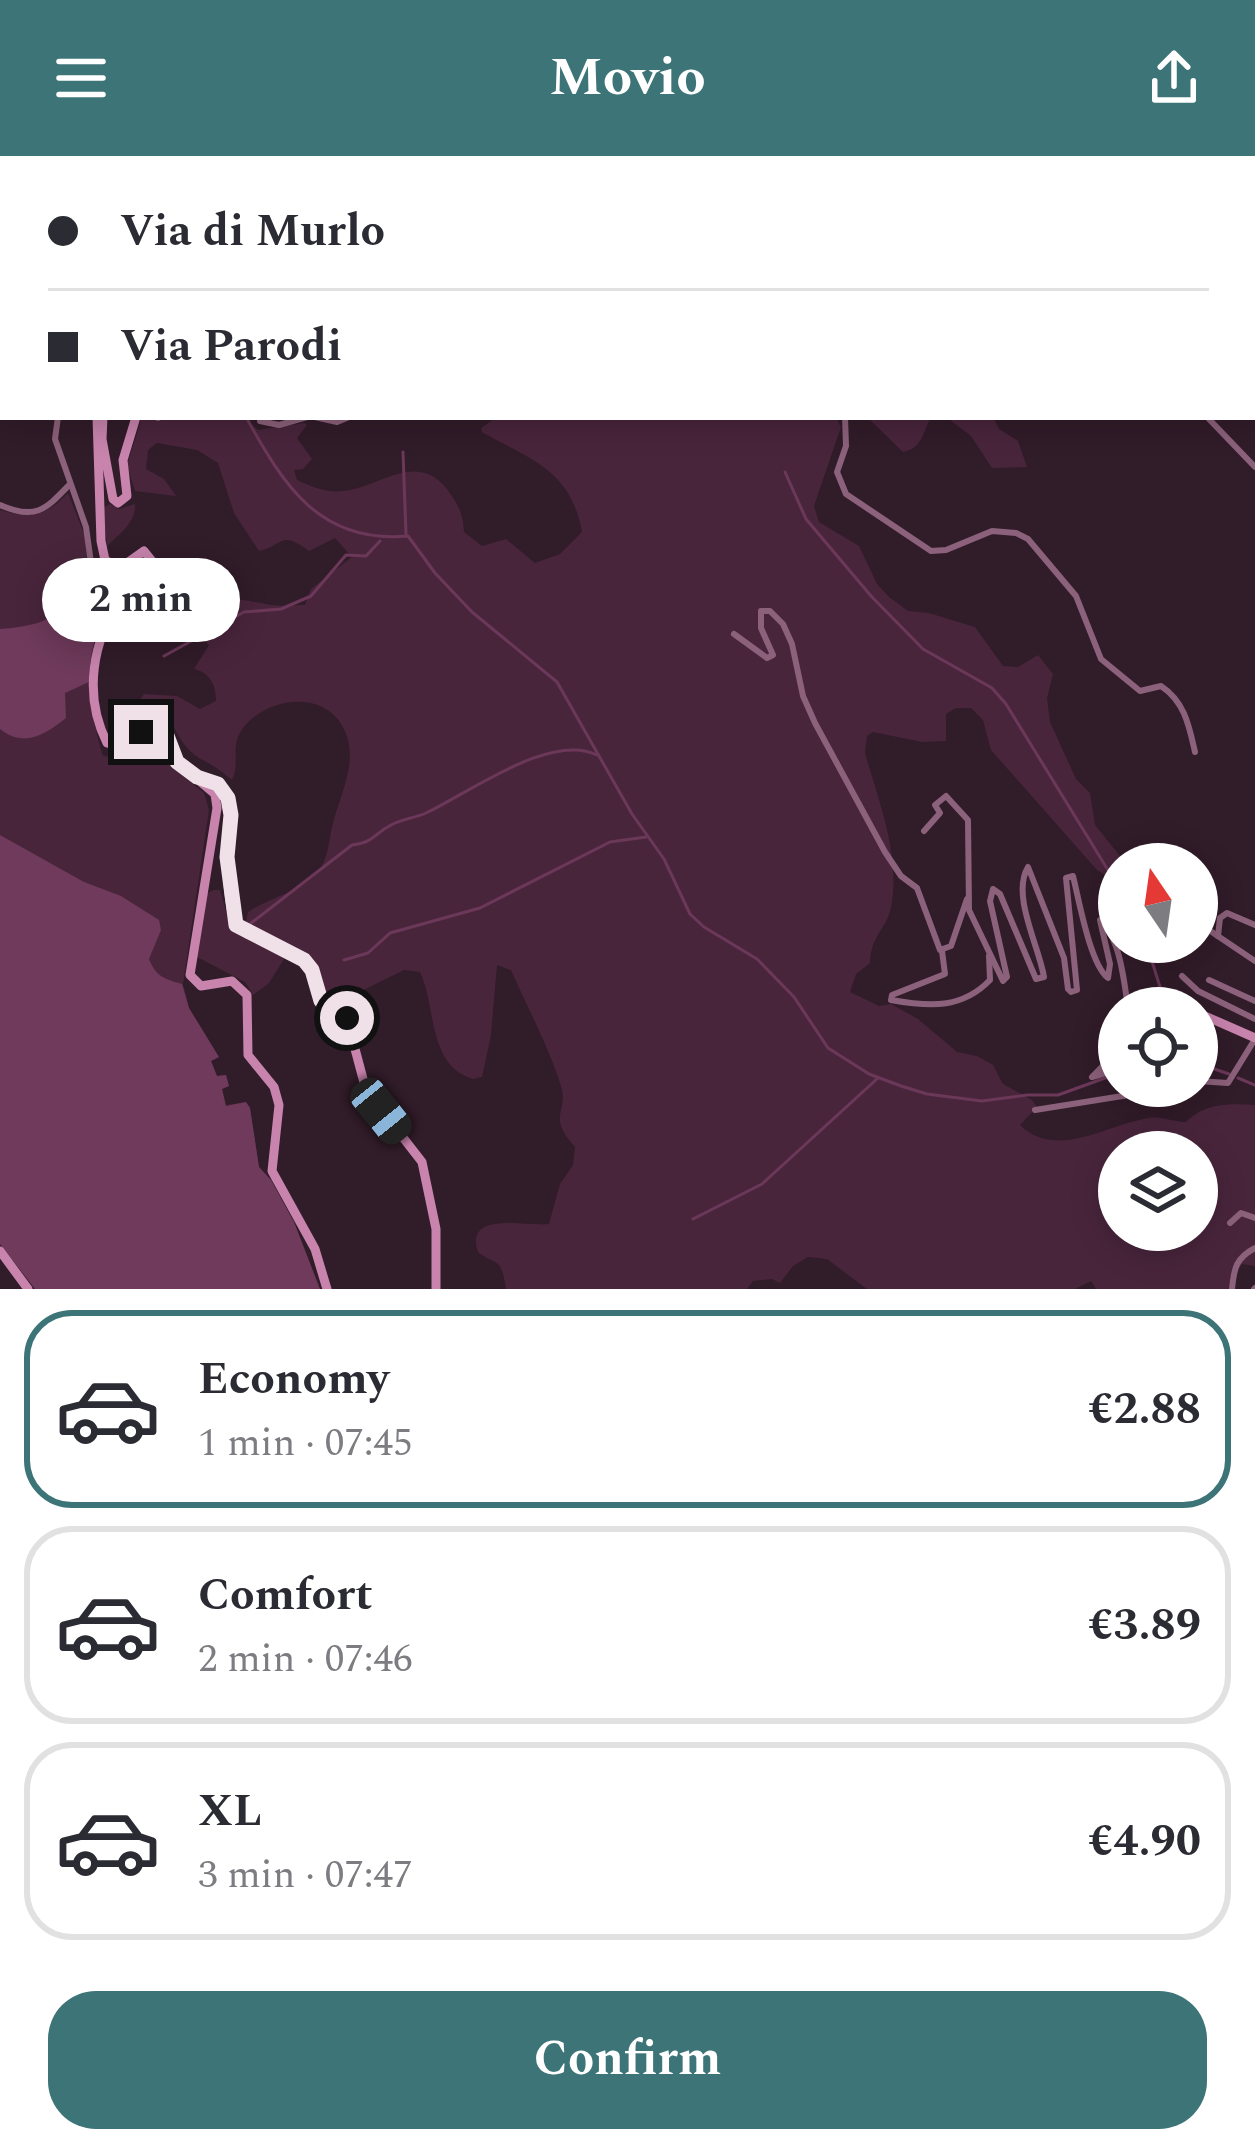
<!DOCTYPE html>
<meta charset="utf-8">
<style>
body{margin:0;font-family:Spectral,serif;background:#f2f2f3;color:#2b2b33;height:100vh;display:flex;flex-direction:column;font-size:45px;white-space:nowrap}
*{box-sizing:border-box;margin:0}
p{font-size:39px;color:#7c7c81}
.icon{flex:none;width:66px;height:66px;fill:none;stroke:currentColor;stroke-width:2;stroke-linecap:round;stroke-linejoin:round}
.map{position:relative;height:1133px;overflow:hidden}
.sheet{display:flex;flex-direction:column;background:#fff;flex:1}
.sheet>*{flex:none}
.top-card{position:absolute;left:0px;top:0px;width:1257px;height:264px;box-shadow:0 6px 30px #0003;display:grid;align-content:center;height:264px;padding:0 48px;background:#fff}
.needle{width:78px;rotate:347deg}
.buttons{position:absolute;left:1098px;top:687px;display:grid;gap:24px}
.buttons a{display:grid;place-items:center;width:120px;height:120px;border-radius:50%;background:#fff;box-shadow:0 6px 30px #0003;font-size:60px}
.end{position:absolute;width:54px;height:54px;margin:-27px;border:15px solid #f0e1e9;background:#111;box-shadow:0 0 0 6px #111}
.from{border-radius:50%}
.bubble{position:absolute;height:84px;border-radius:42px;background:#fff;box-shadow:0 6px 30px #0003;font-size:39px;font-weight:700;line-height:84px;text-align:center}
.car{position:absolute;width:36px;height:72px;margin:-36px -18px;border-radius:15px;box-shadow:0 0 9px 3px #0007;background:linear-gradient(#222 24%,#8ab4d8 0 40%,#222 0 76%,#8ab4d8 0 86%,#222 0)}
.top-card b{display:flex;align-items:center;gap:42px;height:114px;font-size:45px}
.top-card b+b{border-top:3px solid #e1e1e2}
.top-card i{width:30px;height:30px;background:#2b2b33}
ul{padding:21px 0 0;list-style:none}
li{display:flex;align-items:center;gap:36px;height:198px;margin:0 24px 18px;padding:0 24px;border:6px solid #e1e1e2;border-radius:48px}
li div{flex:1}
li b{display:block;font-size:45px}
li em{font-style:normal;font-weight:700}
li.active{border-color:#3d7477}
li>.icon{width:108px;height:108px;stroke-width:1.5}
.button{display:flex;gap:24px;margin-top:auto;padding:24px 48px}
.button a{flex:1;height:138px;border-radius:48px;background:#3d7477;color:#fff;font-size:48px;font-weight:700;line-height:138px;text-align:center}
header{display:flex;justify-content:space-between;align-items:center;height:156px;padding:0 48px;background:#3d7477;color:#fff;font-size:54px;font-weight:700}
.map>svg:first-child{display:block}
</style>
<header><svg class="icon" aria-label="menu" viewBox="0 0 24 24"><path d="M4 6h16M4 12h16M4 18h16"/></svg>Movio<svg class="icon" aria-label="share" viewBox="0 0 24 24"><path d="M12 15V3M7 8l5-5 5 5M5 13v7h14v-7"/></svg></header>
<div class="map">
<svg width="1255" height="1133" viewBox="0 0 1255 1133">
<rect width="100%" height="100%" fill="#311c29"/>
<!-- green -->
<g fill="#49253c" fill-rule="evenodd">
<path d="M638,0H912L917,3H643Z"/>
<path d="M142,261H244L258,274L304,267L307,269L297,282L312,303L303,313L294,314L297,324C312,331 327,337 343,335C379,332 416,294 447,333C458,348 463,357 464,376L482,390L506,383L535,407L560,398L582,376C571,314 531,304 482,276L481,272L497,261H836L841,271L814,350L819,366L859,390L877,428L889,441L908,455L929,457L975,471L1003,510L1018,511L1038,499L1053,518L1047,542L1050,566L1076,623L1090,637L1095,669L1120,700L1134,708H1119V720L1111,723L1097,714L991,594L983,564L971,552H956L946,558V585L922,586L873,576L867,580L865,597C879,646 899,695 892,746C888,774 871,777 870,807L856,818L850,836L879,850L891,848L918,863L957,896L977,900L993,909L1003,928L1032,944L1037,951L1020,969C1057,1005 1107,968 1149,962C1162,960 1173,966 1186,966C1204,947 1230,947 1255,949V1110L1242,1108L1230,1126L1233,1133H1096L1091,1125L1075,1133H867L827,1103L808,1101L793,1110L780,1127L772,1123L753,1125L747,1133H506C501,1099 497,1111 478,1096C464,1054 527,1071 549,1068L560,1028L573,1009L575,991C546,959 569,957 561,930C548,889 528,853 511,814L497,809L491,879L482,921L473,923C427,909 437,852 420,816L404,814L335,848L330,847L309,801L246,766L248,756C267,743 295,737 313,721C328,708 328,689 332,671C339,640 360,605 344,573C324,532 266,542 243,572C229,591 241,605 232,624C200,596 193,610 171,566L151,560L133,576L123,575L124,566L144,538L177,540L200,553L216,545C216,528 210,517 194,513L209,489L198,479C220,437 222,440 266,448C278,451 292,449 305,449L311,433L352,401L335,382L309,395C280,373 283,390 259,395L234,357L218,307L197,294L157,287L148,294L146,313L164,323L176,340L135,335L127,309ZM1119,996H1197V1074H1119Z"/>
<path d="M867,261H931C922,277 923,292 903,296Z"/>
<path d="M946,261H993L999,273L1018,285L1027,311L992,312L971,280Z"/>
<path d="M68,337L85,380L89,415L119,420L140,412C130,427 114,440 104,457C80,502 89,553 103,600L115,601L157,582L171,610L204,637L209,654L183,828L189,852L219,901L211,905L217,920L226,919L229,930L222,933L226,949L246,946L250,952L259,1011L271,1024L294,1066L320,1133H35L0,1088V354C31,363 46,360 68,337Z"/>
<path d="M110,348L119,353L135,348C136,366 120,378 107,390L103,352Z"/>
<path d="M214,734H220L232,776L275,794L284,803L269,827L253,839L245,826L197,801L207,737Z"/>
</g>
<!-- forest -->
<g fill="#6f3a5b">
<path d="M136,410L139,416C105,446 90,481 89,526L65,537L66,562C45,579 24,592 0,573V473C54,469 61,458 89,415L119,420Z"/>
<path d="M0,679L84,726L121,740L159,764L161,774L149,803C156,821 165,823 182,828L189,852L219,901L211,905L217,920L226,919L229,930L222,933L226,950L246,946L250,952L259,1011L271,1024L294,1066L320,1133H35L0,1088Z"/>
</g>
<g fill="none" stroke-linecap="round" stroke-linejoin="round">
<!-- stream -->
<g stroke="#6c3859" stroke-width="3">
<path d="M856,3L858,0"/>
<path d="M246,261C284,330 320,388 408,380L435,417L472,456L557,526L632,658L664,703L690,758L704,771L757,803L794,841L828,892L869,918L901,930L927,938L982,945L1027,939H1058L1119,917"/>
<path d="M403,296L406,378"/>
<path d="M785,316L806,363L871,440L923,493L992,532L1006,548L1119,732"/>
<path d="M164,500L244,456L281,453L311,440L346,399L366,400L380,385"/>
<path d="M246,771L352,689C375,686 373,678 391,669C402,663 415,662 426,657C469,637 550,576 597,599"/>
<path d="M1146,786L1160,831L1171,843L1192,852"/>
<path d="M344,804L368,797L390,777L480,752L610,686L646,681"/>
<path d="M1197,907L1229,918"/>
<path d="M1238,922L1255,929"/>
<path d="M693,1063L762,1028L878,922"/>
</g>
<!-- street -->
<g stroke="#8c617b" stroke-width="6">
<path d="M586,0L596,3"/>
<path d="M1076,3L1079,0"/>
<path d="M1241,3V0"/>
<path d="M1254,224L1255,223"/>
<path d="M1254,257L1255,258"/>
<path d="M58,261L55,283L86,371L91,407L98,411L105,404"/>
<path d="M158,261V262"/>
<path d="M315,261L337,266L349,261"/>
<path d="M845,261L846,290L837,316L846,338L931,395L946,394L992,375L1016,377L1028,383L1076,440L1101,503L1140,535L1161,530C1185,546 1189,570 1195,596"/>
<path d="M1207,261L1255,311"/>
<path d="M260,265L279,269L307,261"/>
<path d="M0,349C36,365 46,353 70,328"/>
<path d="M734,478L767,502L773,499L761,472V455H770L783,468L792,488L803,540L815,567L885,696L901,720L917,732L940,794L951,790L967,743"/>
<path d="M924,675L940,657L935,649L946,640L968,664L969,754L1003,825L1007,821L990,745L993,733L1000,738L1036,823L1044,821C1039,790 1011,739 1028,711L1064,802L1068,833L1071,836L1077,834L1066,722L1073,720C1079,744 1090,808 1108,822L1110,808L1100,764C1120,782 1124,824 1128,852"/>
<path d="M1197,766L1255,805"/>
<path d="M1218,780L1220,762L1227,757L1255,769"/>
<path d="M942,795L945,818L892,839L891,844C930,851 962,853 990,824L989,800"/>
<path d="M1182,820L1198,835L1255,863"/>
<path d="M1209,824L1255,845"/>
<path d="M1119,893L1092,921L1119,913"/>
<path d="M1197,925L1228,927L1255,883"/>
<path d="M1035,954L1135,938L1131,933L1119,931V927"/>
<path d="M1230,1067L1241,1057L1255,1062"/>
<path d="M1232,1133C1234,1112 1236,1102 1255,1092"/>
<path d="M1254,1133L1255,1132"/>
</g>
<!-- secondary -->
<g stroke="#c884ad" stroke-width="9">
<path d="M294,0L298,3"/>
<path d="M448,0L449,3"/>
<path d="M1048,0L1051,3"/>
<path d="M129,3L130,0"/>
<path d="M1254,164L1255,165"/>
<path d="M97,261L101,385L105,404L120,412L144,395L152,405C145,419 131,429 122,442C92,484 83,539 107,587L118,590L150,571L162,570L177,606L215,638L217,652L190,819L201,830L232,825L247,839L248,899L274,931L279,949L272,1015L315,1093L327,1133"/>
<path d="M103,261L102,283L113,343L118,347L127,340L123,304L136,261"/>
<path d="M208,625C243,636 226,675 227,701C227,723 229,748 235,769L247,778L297,798L311,810L321,845L347,863L366,934L422,1006L436,1073V1133"/>
<path d="M1197,864L1205,860L1255,882"/>
<path d="M0,1095L28,1133"/>
</g>
</g>
<g fill="none" stroke-linecap="round" stroke-linejoin="round">
<!-- route -->
<path stroke="#f0e1e9" stroke-width="15" d="M141,576L156,569L164,572L177,606L197,621L218,628L228,642L231,659L227,701L236,769L304,804L312,814L321,845L347,862"/>
</g>
</svg>
<div class="buttons">
<a><svg class="needle" viewBox="-14 -14 28 28"><path d="M0-13l5 13h-10z" fill="#e53935"/><path d="M0 13l5-13h-10z" fill="#7c7c81"/></svg></a>
<a><svg class="icon" aria-label="locate" viewBox="0 0 24 24"><circle cx="12" cy="12" r="6"/><path d="M12 2v4M12 18v4M2 12h4M18 12h4"/></svg></a>
<a><svg class="icon" aria-label="layers" viewBox="0 0 24 24"><path d="M12 4l9 5-9 5-9-5zM3 14l9 5 9-5"/></svg></a>
</div>
<i class="end from" style="left:347px;top:862px"></i>
<i class="end" style="left:141px;top:576px"></i>
<div class="bubble" style="left:42px;top:402px;width:198px">2 min</div>
<i class="car" style="left:381px;top:955px;rotate:141deg"></i>
<div class="top-card">
<b><i class="from"></i>Via di Murlo</b>
<b><i></i>Via Parodi</b>
</div>
</div>
<section class="sheet">
<ul>
<li class="active"><svg class="icon" aria-label="car" viewBox="0 0 24 24"><path d="M5 17H2v-5l4-1 3-4h7l3 4 3 1v5h-3M9 17h6M6 11h13"/><circle cx="7" cy="17" r="2"/><circle cx="17" cy="17" r="2"/></svg><div><b>Economy</b><p>1 min · 07:45</p></div><em>€2.88</em></li>
<li><svg class="icon" aria-label="car" viewBox="0 0 24 24"><path d="M5 17H2v-5l4-1 3-4h7l3 4 3 1v5h-3M9 17h6M6 11h13"/><circle cx="7" cy="17" r="2"/><circle cx="17" cy="17" r="2"/></svg><div><b>Comfort</b><p>2 min · 07:46</p></div><em>€3.89</em></li>
<li><svg class="icon" aria-label="car" viewBox="0 0 24 24"><path d="M5 17H2v-5l4-1 3-4h7l3 4 3 1v5h-3M9 17h6M6 11h13"/><circle cx="7" cy="17" r="2"/><circle cx="17" cy="17" r="2"/></svg><div><b>XL</b><p>3 min · 07:47</p></div><em>€4.90</em></li>
</ul>
<div class="button"><a>Confirm</a></div>
</section>
